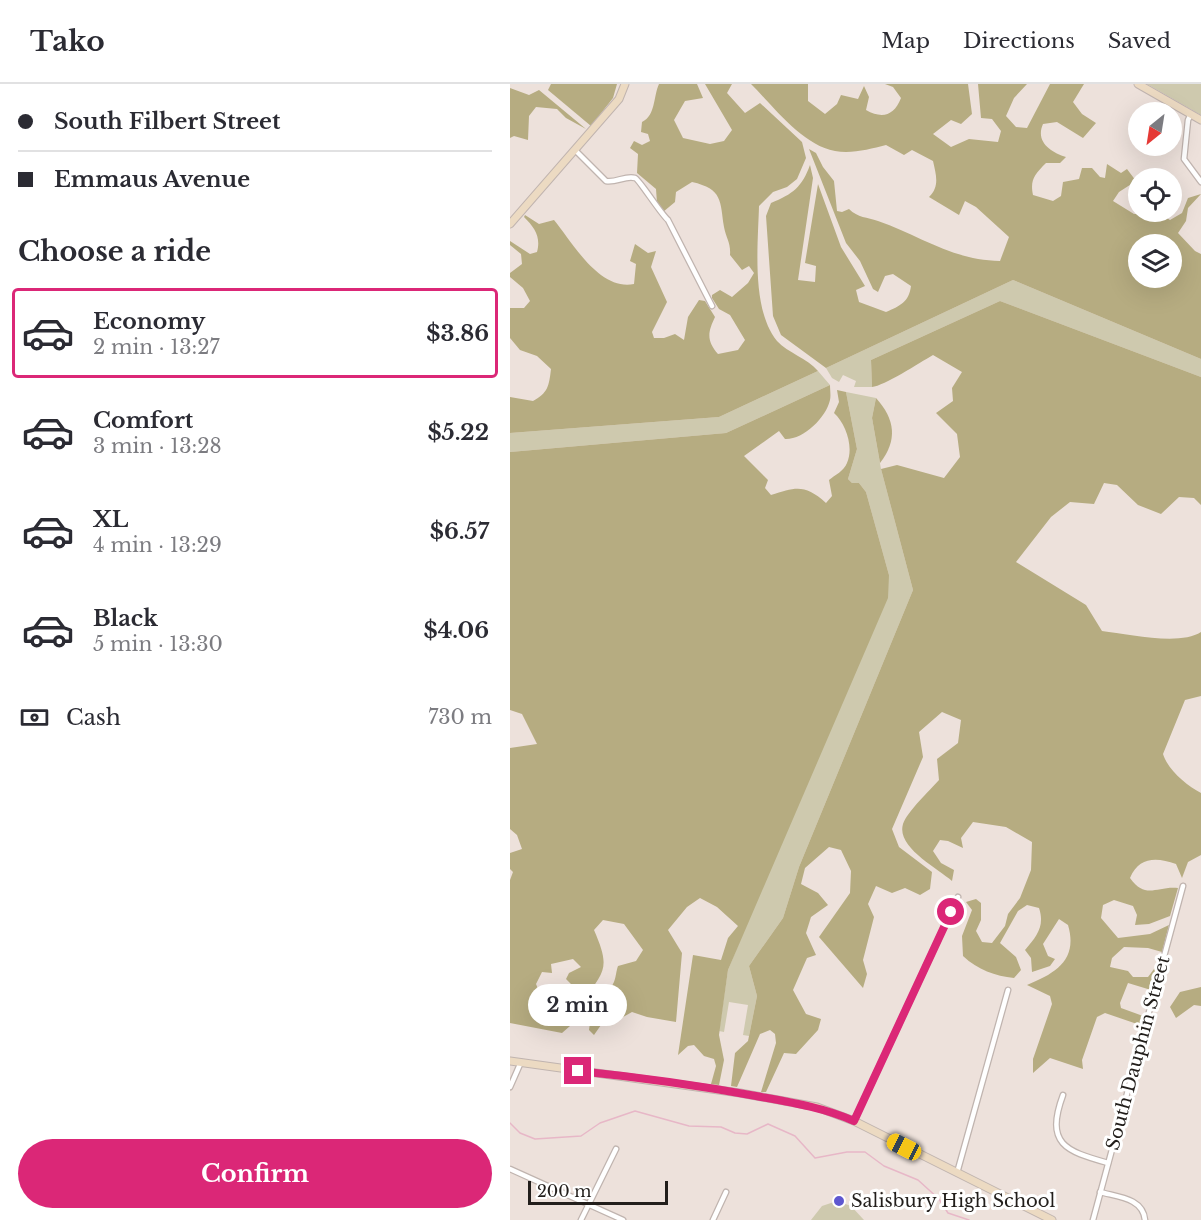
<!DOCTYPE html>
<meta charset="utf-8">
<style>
body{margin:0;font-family:"Libre Baskerville",serif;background:#f7f7f7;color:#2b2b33;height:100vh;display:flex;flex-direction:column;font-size:22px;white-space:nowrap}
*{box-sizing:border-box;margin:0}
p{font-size:20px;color:#7c7c81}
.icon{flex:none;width:33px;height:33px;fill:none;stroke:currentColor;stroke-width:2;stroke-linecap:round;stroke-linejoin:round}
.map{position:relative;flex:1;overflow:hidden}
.panel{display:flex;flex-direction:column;background:#fff;width:510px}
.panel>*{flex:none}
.hud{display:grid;align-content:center;height:132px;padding:0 18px;background:#fff}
.needle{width:39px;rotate:210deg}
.controls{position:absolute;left:618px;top:18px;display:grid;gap:12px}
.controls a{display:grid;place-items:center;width:54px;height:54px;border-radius:50%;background:#fff;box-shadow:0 6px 24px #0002;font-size:30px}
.scale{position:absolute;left:18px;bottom:15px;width:140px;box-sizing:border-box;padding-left:6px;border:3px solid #221e1b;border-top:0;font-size:16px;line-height:21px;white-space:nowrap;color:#221e1b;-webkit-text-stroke:4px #fff;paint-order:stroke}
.end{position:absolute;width:27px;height:27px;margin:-14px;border:8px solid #db2777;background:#fff;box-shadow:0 0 0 3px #fff}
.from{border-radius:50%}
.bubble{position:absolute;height:42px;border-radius:21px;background:#fff;box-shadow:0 6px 24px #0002;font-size:20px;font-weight:700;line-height:42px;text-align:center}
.car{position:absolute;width:18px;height:36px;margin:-18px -9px;border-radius:8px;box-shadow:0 0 4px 2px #0007;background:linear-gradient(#f5c518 24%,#345 0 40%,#f5c518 0 76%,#345 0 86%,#f5c518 0)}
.hud b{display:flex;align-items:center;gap:21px;height:57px;font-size:22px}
.hud b+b{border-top:2px solid #e1e1e2}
.hud i{width:15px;height:15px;background:#2b2b33}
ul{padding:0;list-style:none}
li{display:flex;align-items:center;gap:18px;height:90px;margin:0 12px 9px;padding:0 6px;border:3px solid transparent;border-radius:6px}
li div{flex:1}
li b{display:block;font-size:22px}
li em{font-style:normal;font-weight:700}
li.on{border-color:#db2777}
li>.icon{width:54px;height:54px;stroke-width:1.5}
h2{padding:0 18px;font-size:27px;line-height:72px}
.pay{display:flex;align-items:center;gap:15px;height:66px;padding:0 18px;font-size:22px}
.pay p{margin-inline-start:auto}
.primary-button{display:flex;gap:12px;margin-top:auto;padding:12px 18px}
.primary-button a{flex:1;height:69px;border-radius:36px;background:#db2777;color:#fff;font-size:24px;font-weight:700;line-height:69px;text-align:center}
header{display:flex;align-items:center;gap:36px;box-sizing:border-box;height:84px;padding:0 30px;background:#fff;border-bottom:2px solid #e1e1e2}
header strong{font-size:28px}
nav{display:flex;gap:33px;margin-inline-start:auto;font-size:21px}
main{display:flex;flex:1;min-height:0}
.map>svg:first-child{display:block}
</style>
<header>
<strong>Tako</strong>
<nav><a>Map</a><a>Directions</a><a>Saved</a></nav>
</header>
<main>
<section class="panel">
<div class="hud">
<b><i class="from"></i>South Filbert Street</b>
<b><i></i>Emmaus Avenue</b>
</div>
<h2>Choose a ride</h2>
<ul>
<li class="on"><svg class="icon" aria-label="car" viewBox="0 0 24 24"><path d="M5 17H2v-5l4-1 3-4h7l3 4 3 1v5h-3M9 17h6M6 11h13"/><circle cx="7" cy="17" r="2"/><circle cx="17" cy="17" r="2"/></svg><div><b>Economy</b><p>2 min · 13:27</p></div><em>$3.86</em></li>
<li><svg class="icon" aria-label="car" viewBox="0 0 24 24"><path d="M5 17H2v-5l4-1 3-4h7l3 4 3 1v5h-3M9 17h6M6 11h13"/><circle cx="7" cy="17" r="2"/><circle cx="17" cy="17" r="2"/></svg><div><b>Comfort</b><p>3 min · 13:28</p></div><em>$5.22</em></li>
<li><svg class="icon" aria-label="car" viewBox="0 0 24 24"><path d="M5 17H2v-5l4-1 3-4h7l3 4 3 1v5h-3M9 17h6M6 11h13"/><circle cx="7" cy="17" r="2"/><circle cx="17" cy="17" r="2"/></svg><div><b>XL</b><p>4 min · 13:29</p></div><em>$6.57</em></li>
<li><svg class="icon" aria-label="car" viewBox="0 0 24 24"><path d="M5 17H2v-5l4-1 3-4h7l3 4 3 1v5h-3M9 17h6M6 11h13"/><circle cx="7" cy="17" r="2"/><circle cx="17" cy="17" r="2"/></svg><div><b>Black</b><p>5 min · 13:30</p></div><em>$4.06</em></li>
</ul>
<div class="pay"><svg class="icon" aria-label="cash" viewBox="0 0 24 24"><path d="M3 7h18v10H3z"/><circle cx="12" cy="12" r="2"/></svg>Cash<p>730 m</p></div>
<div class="primary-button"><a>Confirm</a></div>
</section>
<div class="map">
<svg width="691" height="1136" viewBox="0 0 691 1136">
<rect width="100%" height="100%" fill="#ede1db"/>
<!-- green -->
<g fill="#cec9ae">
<path d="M637,0H691V31Z"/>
<path d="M503,196L691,275V293L490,217L361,276L362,303H344L346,297L333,291L329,298L322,294L316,284Z"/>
<path d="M308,287L320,301L216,349L0,368V349L209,333Z"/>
<path d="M336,308L366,314L362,334L371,385L403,506L289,783L273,834L239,882L247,912L239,952L233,951L238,921L219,918L214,948L209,947L218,886L379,491L356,408L349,399H342L338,395L347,365Z"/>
<path d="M327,1117L341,1122L354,1136H301L312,1122Z"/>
</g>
<!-- forest -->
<g fill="#b6ac81" fill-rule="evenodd">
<path d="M41,0H107L103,14L81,42L38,6Z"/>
<path d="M149,0H187L193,14L175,17L164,36L173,54L200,60L214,57L222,46L195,0H222L217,9L235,29L250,19L292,58L296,74L287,95L277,103L263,108L249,122C248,161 241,225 267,257C278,269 297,274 308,287L209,333L0,349V313L23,317C38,309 39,302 41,285L27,272L10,266L0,254V224H14L20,217L13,204L0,193V189L12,180L11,170L0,161V157L20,170L27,168C31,153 25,144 14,133L15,131L29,140L44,136C63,159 89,207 124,200L126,180L120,177L125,160L138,169L146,167L141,183L157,218L142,248L144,254H154L165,250L174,256L178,233L189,216L195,217L205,233C198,248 196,256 208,270L228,266L235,256L220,231L209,225L202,214V211L210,206L222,213L238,199L244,189L239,182L232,186L220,171C221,159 216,154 214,143C210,117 213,105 182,98L166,108L165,118L153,128L147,119L146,105L127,89L128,70L120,64L124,57L132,61L140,57L138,50L131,48L132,38C146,31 143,13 149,0Z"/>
<path d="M241,0H298V17L315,30L327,20L331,11L348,15L354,2L359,13L356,26C372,35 384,32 391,14L383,3L375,0H458L462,30L451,40L441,36L423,50L441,63L459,55L488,58L491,47L482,35L471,34L468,0H517L504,14L496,32L506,43L517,44L540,0H574L563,18L572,30L586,39L573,54L547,38L533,40C525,58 541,68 556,73L550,79H536C524,91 520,96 523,111L543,117L551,112L553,98L569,95L572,84H582L590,93L595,94L597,80L611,89L617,85L626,97L609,108L603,117L624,130L649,129L660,136L672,129L678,114L691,110L678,124L676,137L668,149L685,167L691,170V275L503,196L316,284L271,251L263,232L256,132L261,119C283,110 292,103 300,81L303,94L288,196L305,198L306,182L295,179L308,100L331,163L355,202L346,206L349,218L376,228C390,222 399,218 401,202L383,190L375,192L368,208L363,205L350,177L336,159L299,65L306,69L313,83L324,97L327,127L332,128L339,125C348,134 357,133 368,137C411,152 442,176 490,177L499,153L466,123L455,117L449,131L419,113C430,102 426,91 423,77L402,66L394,71L376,61C360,65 342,70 325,67C292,61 264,23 241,0ZM628,160H662V194H628Z"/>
<path d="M0,4L19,11L29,6L76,45L56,34L47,25L26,23L19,32L18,56L4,52L0,54Z"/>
<path d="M490,217L691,293V421L684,414L669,413L651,430L628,421L607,401L594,399L584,420L560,418L541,433L506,478L576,521L592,547C618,550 670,562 691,548V612L675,616L653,670C658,686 676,701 691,709V771L678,778L672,794L666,780C646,773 629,773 620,794C636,816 646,802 668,804L660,832L639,840L625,841L627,831L623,822L604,816L593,821L591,834L608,854L640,850L659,841L652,868L638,864L614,863L602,874L600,883L618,887L623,893H638L647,881L641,906L618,899L610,919L611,924L633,932L630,941L595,929L587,933L572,976L573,985L540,974L523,989V975L542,920L540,912L517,901C547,889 568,875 558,841L549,835L533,860L538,872L545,875L540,882L522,888L521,874L515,866C527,852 535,842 529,824L517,821L508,827L490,859L506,873L511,886L504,894C485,892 468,886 453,872L452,852L462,826L456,818L466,815L471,819V836L466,847L472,858L482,859L495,842L498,830L510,814L521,786L522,758L496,743L463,738L451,754L453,764L438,757L430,756L423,767L431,779L444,786L442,797C427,784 386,763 393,740C397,728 420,706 429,696L427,675L448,659L451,636L432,628L409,648L413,673L382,745L389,763L422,788L420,805L410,811L395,804L382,809L366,802L358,820L364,833L353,876L357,890L353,904L309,853L340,809L341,787L331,766L319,763L295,784L291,800L308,809L318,821L301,833L296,849L306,871L297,874L283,906L296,930L311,935L308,946L286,970L274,969L256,1008H251L266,959L265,950L260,946L250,950L227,1003L221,1002L225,969L238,957L247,912L239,882L273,834L289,783L403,506L371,385L387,381L434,394L450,373L447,350L426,329L443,317L442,304L452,288L423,271C409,279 374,302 362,303L361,276Z"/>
<path d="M320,301C320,305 321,312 320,316C316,334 293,356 275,355L269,347L234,372L258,396L255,404L261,411C286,403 295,400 316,419L322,412L319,396C325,391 334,387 337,379C344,363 336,340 324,329L329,318L327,306L336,308L347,365L338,395L342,399H349L356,408L379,491L378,514L218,886L209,951L214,976L209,1001L201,1000L206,982L204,975L194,972L184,961L178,962L168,971L183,871L211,876L218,854L228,842L207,823L190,814L177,823L158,846L172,869L166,938L137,933L122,928L99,941H91L84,951L79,946C82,919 95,919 103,900C106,895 106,887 108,882L126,877L133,866L114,840L93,836L84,846C100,883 96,887 72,917L66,905L56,895L59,889L71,883L63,875L41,880L42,889L32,888L26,900L33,917C46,923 62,925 60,942L52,949L0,939V796L3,788L0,785V769L12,765L7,751L0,745V664L27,660L12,630L0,626V368L216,349Z"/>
<path d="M366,314C385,335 388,356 370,379L362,334Z"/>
<path d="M691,903V922L684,921L666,934L660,923L670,908Z"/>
</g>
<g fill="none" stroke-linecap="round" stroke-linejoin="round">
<!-- stream -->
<path stroke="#e7b7c7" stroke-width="1.5" d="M0,1039L10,1049L25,1055L71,1052L90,1039L125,1027L179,1042L211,1043L225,1049L237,1050L258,1040L285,1052L305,1074L337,1068H355L374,1082L408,1096L429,1115L438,1129L459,1136"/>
<!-- street casing -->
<g stroke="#c0b4af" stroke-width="7">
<g id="street">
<path d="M681,30L678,36L674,75L691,98"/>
<path d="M65,66L96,97C106,99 116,91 125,94C129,95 150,129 158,136L202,222"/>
<path d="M0,1003L11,978"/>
<path d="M553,1011C535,1060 555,1067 598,1079"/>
<path d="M344,1037L448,813"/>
<path d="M0,1085L113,1136"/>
<path d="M447,1089L498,906"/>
<path d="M590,1108C608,1113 633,1114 635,1136"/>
<path d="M71,1136L106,1065"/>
<path d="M203,1136L216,1108"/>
<path d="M583,1136L673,802"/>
</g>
</g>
<!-- secondary casing -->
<g stroke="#c0b4af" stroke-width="9">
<g id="secondary">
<path d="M628,0L691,36"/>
<path d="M0,140L109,15L115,0"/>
<path d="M0,977L230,1009L307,1023L344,1037L542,1136"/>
</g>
</g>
<!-- street -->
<use href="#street" stroke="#fff" stroke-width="4.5"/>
<!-- secondary -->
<use href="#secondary" stroke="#ecdac2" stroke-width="7"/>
</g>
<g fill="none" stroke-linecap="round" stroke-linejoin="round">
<!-- route -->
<path stroke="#db2777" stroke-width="8" d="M68,987C127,993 186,1001 246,1012C279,1018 312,1023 344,1037L441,828"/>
</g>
<!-- markers -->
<circle fill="#5e57d0" stroke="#fff" stroke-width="2" cx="329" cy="1117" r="6"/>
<g text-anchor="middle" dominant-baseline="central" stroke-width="6" stroke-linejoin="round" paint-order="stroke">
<!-- street labels -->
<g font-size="18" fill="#221e1b" stroke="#fff">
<text transform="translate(628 969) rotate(-75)">South Dauphin Street</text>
</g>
<!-- poi labels -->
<g font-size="18" fill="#221e1b" stroke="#fff" text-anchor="start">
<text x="341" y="1117">Salisbury High School</text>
</g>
</g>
</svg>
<div class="controls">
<a><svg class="needle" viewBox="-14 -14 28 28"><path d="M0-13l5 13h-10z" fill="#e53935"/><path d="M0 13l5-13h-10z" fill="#7c7c81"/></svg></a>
<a><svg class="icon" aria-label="locate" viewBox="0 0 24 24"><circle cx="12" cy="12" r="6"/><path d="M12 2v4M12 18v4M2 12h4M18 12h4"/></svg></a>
<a><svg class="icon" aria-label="layers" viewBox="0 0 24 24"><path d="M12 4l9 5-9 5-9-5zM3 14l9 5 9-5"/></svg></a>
</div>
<div class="scale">200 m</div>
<i class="end from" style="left:441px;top:828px"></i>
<i class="end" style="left:68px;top:987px"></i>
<div class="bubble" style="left:18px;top:900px;width:99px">2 min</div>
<i class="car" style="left:394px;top:1063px;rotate:297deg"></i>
</div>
</main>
